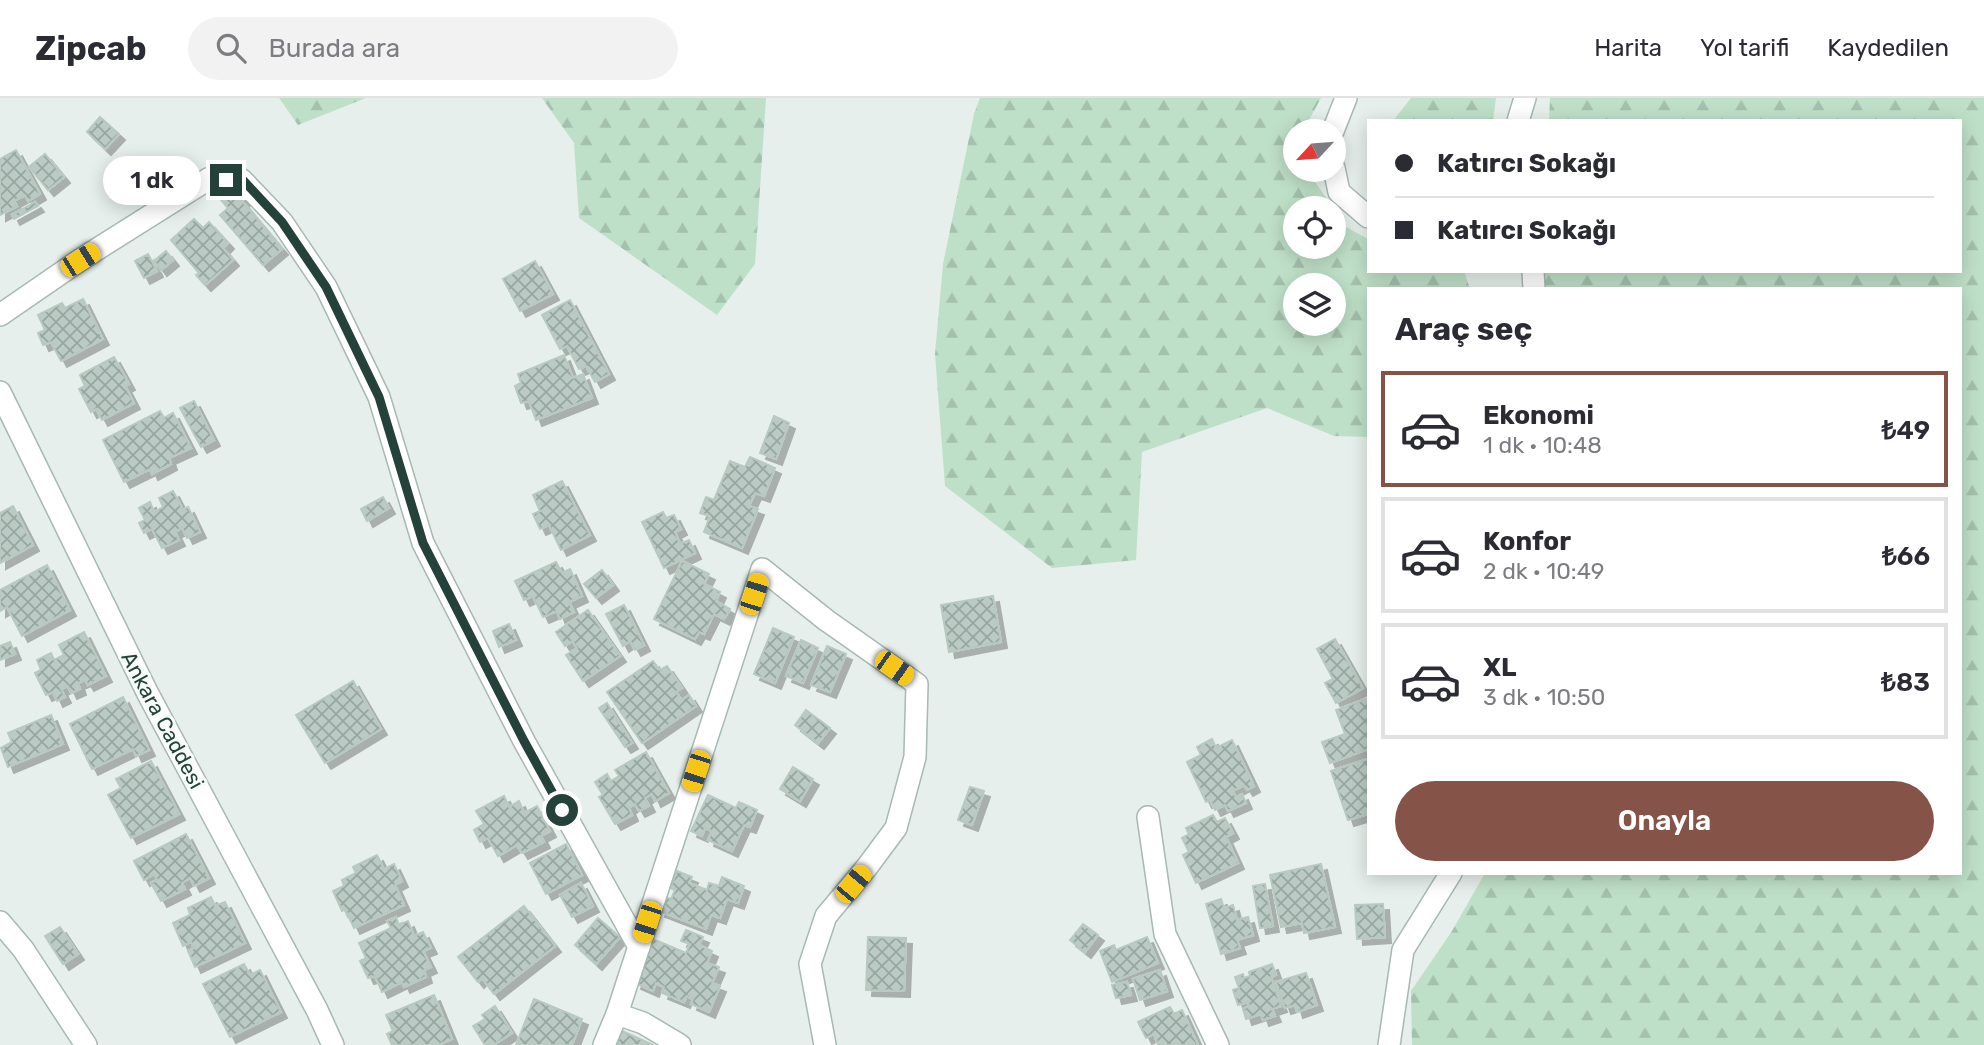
<!DOCTYPE html>
<html lang="tr">
<meta charset="utf-8">
<style>
body{margin:0;font-family:Rubik,sans-serif;background:#f2f2f3;color:#2b2b33;height:100vh;display:flex;flex-direction:column;font-size:26px;white-space:nowrap}
*{box-sizing:border-box;margin:0}
p{font-size:23px;color:#7c7c81}
.icon{flex:none;width:38px;height:38px;fill:none;stroke:currentColor;stroke-width:2;stroke-linecap:round;stroke-linejoin:round}
.map{position:relative;flex:1;overflow:hidden}
.drawer{position:absolute;left:1367px;top:189px;width:595px;height:588px;display:flex;flex-direction:column;background:#fff;border-radius:0px;box-shadow:0 4px 18px #0003}
.drawer>*{flex:none}
.guide{position:absolute;left:1367px;top:21px;width:595px;height:154px;border-radius:0px;box-shadow:0 4px 18px #0003;display:grid;align-content:center;height:154px;padding:0 28px;background:#fff}
.needle{width:46px;rotate:244deg}
.controls{position:absolute;left:1283px;top:21px;display:grid;gap:14px}
.controls a{display:grid;place-items:center;width:63px;height:63px;border-radius:50%;background:#fff;box-shadow:0 4px 18px #0003;font-size:35px}
.end{position:absolute;width:32px;height:32px;margin:-16px;border:9px solid #24423a;background:#fff;box-shadow:0 0 0 4px #fff}
.from{border-radius:50%}
.bubble{position:absolute;height:49px;border-radius:24px;background:#fff;box-shadow:0 4px 18px #0003;font-size:23px;font-weight:600;line-height:49px;text-align:center}
.car{position:absolute;width:21px;height:42px;margin:-21px -10px;border-radius:9px;box-shadow:0 0 5px 2px #0007;background:linear-gradient(#f5c518 24%,#345 0 40%,#f5c518 0 76%,#345 0 86%,#f5c518 0)}
.guide b{display:flex;align-items:center;gap:24px;height:66px;font-size:26px}
.guide b+b{border-top:2px solid #e1e1e2}
.guide i{width:18px;height:18px;background:#2b2b33}
ul{padding:0;list-style:none}
li{display:flex;align-items:center;gap:21px;height:116px;margin:0 14px 10px;padding:0 14px;border:4px solid #e1e1e2;border-radius:0px}
li div{flex:1}
li b{display:block;font-size:26px}
li em{font-style:normal;font-weight:600}
li.selected{border-color:#855347}
li>.icon{width:63px;height:63px;stroke-width:1.5}
h2{padding:0 28px;font-size:32px;line-height:84px}
.action{display:flex;gap:14px;margin-top:auto;padding:14px 28px}
.action a{flex:1;height:80px;border-radius:42px;background:#855347;color:#fff;font-size:28px;font-weight:600;line-height:80px;text-align:center}
header{display:flex;align-items:center;gap:42px;box-sizing:border-box;height:98px;padding:0 35px;background:#fff;border-bottom:2px solid #e1e1e2}
header strong{font-size:33px}
nav{display:flex;gap:38px;margin-inline-start:auto;font-size:24px}
.search{width:490px;height:63px;background:#f2f2f3;display:flex;align-items:center;gap:18px;box-sizing:border-box;padding:0 24px;border-radius:38px;color:#7c7c81;font-size:26px}
.map>svg:first-child{display:block}
</style>
<header>
<strong>Zipcab</strong>
<div class="search"><svg class="icon" aria-label="search" viewBox="0 0 24 24"><circle cx="10" cy="10" r="6"/><path d="M15 15l6 6"/></svg>Burada ara</div>
<nav><a>Harita</a><a>Yol tarifi</a><a>Kaydedilen</a></nav>
</header>
<div class="map">
<svg width="1984" height="947" viewBox="0 0 1984 947">
<defs>
<pattern id="forest-firs" width="22" height="20" patternUnits="userSpaceOnUse" patternTransform="scale(1.75)"><rect width="22" height="20" fill="#bfe0c8"/><path d="M5 1l3.5 6h-7zM16 11l3.5 6h-7z" fill="#a4c1ad"/></pattern>
<pattern id="building-cross-hatch" width="8" height="8" patternUnits="userSpaceOnUse" patternTransform="scale(1.75)"><rect width="8" height="8" fill="#bbcac4"/><path d="M0 0l8 8M0 8l8-8" fill="none" stroke="#98a6a0"/></pattern>
<filter id="shadow"><feDropShadow dx="6" dy="6" stdDeviation="0" flood-color="#0004"/></filter>
</defs>
<rect width="100%" height="100%" fill="#e6efeb"/>
<!-- forest -->
<g fill="url(#forest-firs)" fill-rule="evenodd">
<path d="M279,0H366L298,27Z"/>
<path d="M542,0H766L755,166L717,217L579,120L574,45Z"/>
<path d="M980,0H1321L1303,33H1295V48L1293,52L1295,54V72H1307L1333,110H1295V149H1334V111L1346,129L1368,141V173H1464L1470,191H1368V339L1334,338L1267,310L1142,354L1136,462L1052,470L945,388L935,256L943,166L974,16ZM1334,187V226H1295V187Z"/>
<path d="M1411,0H1496L1493,23H1393Z"/>
<path d="M1550,0H1984V947H1412L1411,893L1452,833L1485,775H1960V191H1545L1538,173H1960V23H1549Z"/>
</g>
<!-- building -->
<g fill="url(#building-cross-hatch)" stroke="#b8c9c2" stroke-width="2" filter="url(#shadow)">
<path d="M100,19L119,36L105,51L87,34Z"/>
<path d="M16,52L40,96L28,103L25,97L14,103L17,108L0,117V61Z"/>
<path d="M45,56L64,79L48,92L29,69Z"/>
<path d="M238,88L247,100L242,103L282,151L263,167L220,117L228,110L221,102Z"/>
<path d="M35,104L38,108L14,121L12,117Z"/>
<path d="M194,121L203,130L209,124L228,145L223,150L233,162L205,187L196,177L199,175L171,142Z"/>
<path d="M166,153L173,162L161,172L154,163Z"/>
<path d="M148,156L157,173L144,180L135,163Z"/>
<path d="M535,163L553,196L520,213L503,181Z"/>
<path d="M83,201L103,241L61,263L51,244L43,247L38,235L45,232L38,217L62,205L65,210Z"/>
<path d="M570,202L609,276L595,284L586,268L579,271L567,248L560,251L542,217Z"/>
<path d="M564,257L573,280L583,276L592,300L536,322L529,303L521,305L515,288L521,285L518,276Z"/>
<path d="M114,259L129,286L125,288L134,305L102,322L96,311L91,314L79,291L85,288L80,277Z"/>
<path d="M194,303L214,342L201,349L180,310Z"/>
<path d="M160,313L164,320L173,315L191,350L169,360L171,366L152,376L150,371L124,384L103,342Z"/>
<path d="M774,318L789,325L776,361L760,355Z"/>
<path d="M750,359L775,370L764,398L755,395L749,408L758,411L742,450L704,434L710,418L700,415L706,399L714,402L730,363L745,369Z"/>
<path d="M562,383L590,437L561,452L549,427L540,431L533,416L540,413L533,397Z"/>
<path d="M173,393L183,412L188,409L200,434L187,440L182,430L175,434L179,442L162,450L152,431L144,435L139,425L145,422L139,410L150,404L154,414L163,409L159,400Z"/>
<path d="M383,399L389,410L367,423L361,411Z"/>
<path d="M13,408L33,447L0,465V415Z"/>
<path d="M663,414L666,420L674,417L681,431L675,434L680,446L689,442L695,455L664,470L642,424Z"/>
<path d="M682,463L709,476L704,486L720,494L716,503L730,511L724,521L714,516L704,536L699,534L695,541L654,521Z"/>
<path d="M556,464L562,475L570,471L582,498L569,504L574,514L560,521L557,513L543,519L533,498L524,502L515,483Z"/>
<path d="M47,467L70,512L22,538L7,509L0,513V492Z"/>
<path d="M602,472L613,487L596,500L584,486Z"/>
<path d="M993,498L1001,544L949,554L941,507Z"/>
<path d="M624,507L644,547L635,552L630,543L623,548L606,516Z"/>
<path d="M588,512L620,558L583,583L566,557L577,550L572,543L565,548L556,534Z"/>
<path d="M509,526L516,542L499,549L493,533Z"/>
<path d="M773,530L794,539L775,585L754,576Z"/>
<path d="M84,534L106,578L88,587L85,582L78,585L80,591L71,595L68,588L61,591L65,599L57,603L53,594L46,597L35,575L41,572L37,562L51,555L54,562L64,557L59,547Z"/>
<path d="M1335,541L1363,590L1336,605L1325,585L1333,581L1317,551Z"/>
<path d="M801,542L818,550L803,585L786,578Z"/>
<path d="M10,544L15,556L0,562V548Z"/>
<path d="M827,548L846,556L830,594L811,587Z"/>
<path d="M653,563L660,572L667,568L682,590L676,594L682,602L689,597L696,608L642,645L607,594Z"/>
<path d="M353,583L381,631L325,665L296,617Z"/>
<path d="M123,599L149,652L136,658L133,651L92,671L70,626Z"/>
<path d="M1368,600V651L1330,665L1322,644L1345,636L1336,612Z"/>
<path d="M607,605L632,645L625,649L599,610Z"/>
<path d="M806,612L830,630L818,645L795,627Z"/>
<path d="M51,617L63,646L8,669L1,650L12,644L8,635Z"/>
<path d="M1212,641L1216,650L1232,642L1254,688L1247,692L1244,687L1233,693L1236,699L1242,696L1246,705L1228,713L1225,707L1215,712L1210,702L1206,704L1187,664L1201,657L1197,649Z"/>
<path d="M646,654L669,695L655,703L652,696L645,700L649,708L639,713L635,706L629,710L632,717L615,726L599,699L603,697L595,684L607,676L611,683L619,678L615,672Z"/>
<path d="M1368,661V716L1348,722L1331,673Z"/>
<path d="M151,663L179,716L131,740L108,697L121,690L116,681Z"/>
<path d="M793,669L813,681L800,703L780,691Z"/>
<path d="M970,689L984,693L972,727L958,722Z"/>
<path d="M708,697L736,710L739,704L757,712L750,729L744,727L732,753L708,742L712,733L705,730L702,738L691,733Z"/>
<path d="M504,698L509,709L519,703L524,715L537,708L550,733L541,738L544,744L522,755L517,747L498,758L488,740L480,744L474,732L484,726L476,713Z"/>
<path d="M1213,717L1217,724L1225,720L1233,735L1226,739L1238,765L1196,785L1183,757L1189,754L1182,740L1189,736L1186,730Z"/>
<path d="M186,736L209,780L194,788L190,780L182,785L185,791L161,803L151,785L157,782L154,776L144,782L134,763Z"/>
<path d="M566,746L582,777L546,796L530,765Z"/>
<path d="M377,757L384,771L394,766L402,783L395,787L404,807L354,830L345,811L342,813L333,793L344,788L342,782L356,775L353,769Z"/>
<path d="M1321,766L1335,829L1304,835L1302,825L1281,829L1270,777Z"/>
<path d="M677,773L692,779L689,785L707,792L709,785L719,788L722,779L744,788L738,805L727,801L720,820L711,817L706,831L659,813L665,799L671,801L675,792L670,790Z"/>
<path d="M581,785L593,808L572,819L560,797Z"/>
<path d="M1265,786L1273,828L1260,830L1253,788Z"/>
<path d="M211,799L215,808L225,804L245,845L195,869L188,853L194,850L191,844L183,848L173,825L190,817L188,810Z"/>
<path d="M1221,801L1224,810L1233,807L1237,822L1248,819L1253,837L1237,842L1240,850L1221,856L1206,806Z"/>
<path d="M1383,806L1385,839L1357,841L1355,807Z"/>
<path d="M524,808L555,848L494,896L482,880L478,884L458,859Z"/>
<path d="M396,819L399,827L408,823L414,838L423,834L431,850L423,853L431,869L424,872L426,879L404,889L402,884L382,894L375,878L368,880L360,863L366,860L359,845L391,830L387,823Z"/>
<path d="M598,820L620,839L596,866L575,847Z"/>
<path d="M1083,826L1098,837L1085,854L1070,842Z"/>
<path d="M60,829L78,856L63,866L45,838Z"/>
<path d="M686,832L703,839L699,847L712,853L707,865L719,869L712,885L720,888L709,914L691,906L693,901L687,898L684,904L662,895L664,889L656,885L653,893L635,885L653,841L686,855L690,846L681,843Z"/>
<path d="M868,839L906,840L904,893L866,892Z"/>
<path d="M1147,839L1158,865L1112,884L1100,853L1114,847L1116,852Z"/>
<path d="M244,866L250,877L260,872L281,914L230,939L203,886Z"/>
<path d="M1272,866L1276,877L1271,879L1281,908L1272,911L1275,918L1263,922L1261,916L1246,921L1243,911L1249,908L1248,904L1238,907L1233,892L1239,890L1235,879L1243,876L1244,880L1250,878L1249,874Z"/>
<path d="M1160,872L1167,893L1140,902L1133,881Z"/>
<path d="M1306,875L1317,907L1297,914L1295,907L1285,910L1276,884Z"/>
<path d="M1127,884L1131,897L1116,900L1112,887Z"/>
<path d="M434,897L452,941L438,947H418L417,945L413,947H392L387,936L393,933L386,917Z"/>
<path d="M534,901L582,921L572,947H516Z"/>
<path d="M495,908L512,935L493,947H485L473,928L485,921L482,917Z"/>
<path d="M1170,909L1174,916L1182,912L1198,947H1158L1154,936L1146,940L1138,924Z"/>
<path d="M622,933L653,947H616Z"/>
</g>
<g fill="none" stroke-linecap="round" stroke-linejoin="round">
<!-- minor casing -->
<g stroke="#a8b8b2" stroke-width="24">
<g id="minor">
<path d="M1533,173L1534,191"/>
<path d="M0,217L80,162L210,80L242,82L282,124L326,189L379,299L423,445L524,643L639,849"/>
<path d="M1148,719L1165,836L1218,947"/>
<path d="M0,824L23,851L86,947"/>
<path d="M617,916L643,925L680,947"/>
<path d="M604,947L617,916L762,471L826,522L917,586L915,659L896,730L867,769L826,818L810,866L825,947"/>
<path d="M1389,947L1403,852L1451,775"/>
</g>
</g>
<!-- tertiary casing -->
<g stroke="#a8b8b2" stroke-width="24">
<g id="tertiary">
<path d="M1518,23L1525,0"/>
<path d="M1333,33L1346,0"/>
<path d="M1334,70L1339,94L1368,119"/>
<path d="M0,294L147,594L317,912L333,947"/>
</g>
</g>
<!-- minor -->
<use href="#minor" stroke="#fff" stroke-width="21"/>
<!-- tertiary -->
<use href="#tertiary" stroke="#fff" stroke-width="21"/>
</g>
<g fill="none" stroke-linecap="round" stroke-linejoin="round">
<!-- route -->
<path stroke="#24423a" stroke-width="9" d="M226,82H243L282,124L326,189L379,299L423,445L524,643L562,712"/>
</g>
<g text-anchor="middle" dominant-baseline="central" stroke-width="6" stroke-linejoin="round" paint-order="stroke">
<!-- street labels -->
<g font-size="21" fill="#24423a" stroke="#f7fbf9">
<text transform="translate(163 622) rotate(62)">Ankara Caddesi</text>
</g>
</g>
</svg>
<div class="controls">
<a><svg class="needle" viewBox="-14 -14 28 28"><path d="M0-13l5 13h-10z" fill="#e53935"/><path d="M0 13l5-13h-10z" fill="#7c7c81"/></svg></a>
<a><svg class="icon" aria-label="locate" viewBox="0 0 24 24"><circle cx="12" cy="12" r="6"/><path d="M12 2v4M12 18v4M2 12h4M18 12h4"/></svg></a>
<a><svg class="icon" aria-label="layers" viewBox="0 0 24 24"><path d="M12 4l9 5-9 5-9-5zM3 14l9 5 9-5"/></svg></a>
</div>
<i class="end from" style="left:562px;top:712px"></i>
<i class="end" style="left:226px;top:82px"></i>
<div class="bubble" style="left:103px;top:58px;width:98px">1 dk</div>
<i class="car" style="left:80px;top:162px;rotate:58deg"></i>
<i class="car" style="left:754px;top:496px;rotate:18deg"></i>
<i class="car" style="left:894px;top:570px;rotate:125deg"></i>
<i class="car" style="left:696px;top:673px;rotate:198deg"></i>
<i class="car" style="left:853px;top:786px;rotate:40deg"></i>
<i class="car" style="left:647px;top:824px;rotate:198deg"></i>
<div class="guide">
<b><i class="from"></i>Katırcı Sokağı</b>
<b><i></i>Katırcı Sokağı</b>
</div>
<section class="drawer">
<h2>Araç seç</h2>
<ul>
<li class="selected"><svg class="icon" aria-label="car" viewBox="0 0 24 24"><path d="M5 17H2v-5l4-1 3-4h7l3 4 3 1v5h-3M9 17h6M6 11h13"/><circle cx="7" cy="17" r="2"/><circle cx="17" cy="17" r="2"/></svg><div><b>Ekonomi</b><p>1 dk · 10:48</p></div><em>₺49</em></li>
<li><svg class="icon" aria-label="car" viewBox="0 0 24 24"><path d="M5 17H2v-5l4-1 3-4h7l3 4 3 1v5h-3M9 17h6M6 11h13"/><circle cx="7" cy="17" r="2"/><circle cx="17" cy="17" r="2"/></svg><div><b>Konfor</b><p>2 dk · 10:49</p></div><em>₺66</em></li>
<li><svg class="icon" aria-label="car" viewBox="0 0 24 24"><path d="M5 17H2v-5l4-1 3-4h7l3 4 3 1v5h-3M9 17h6M6 11h13"/><circle cx="7" cy="17" r="2"/><circle cx="17" cy="17" r="2"/></svg><div><b>XL</b><p>3 dk · 10:50</p></div><em>₺83</em></li>
</ul>
<div class="action"><a>Onayla</a></div>
</section>
</div>
